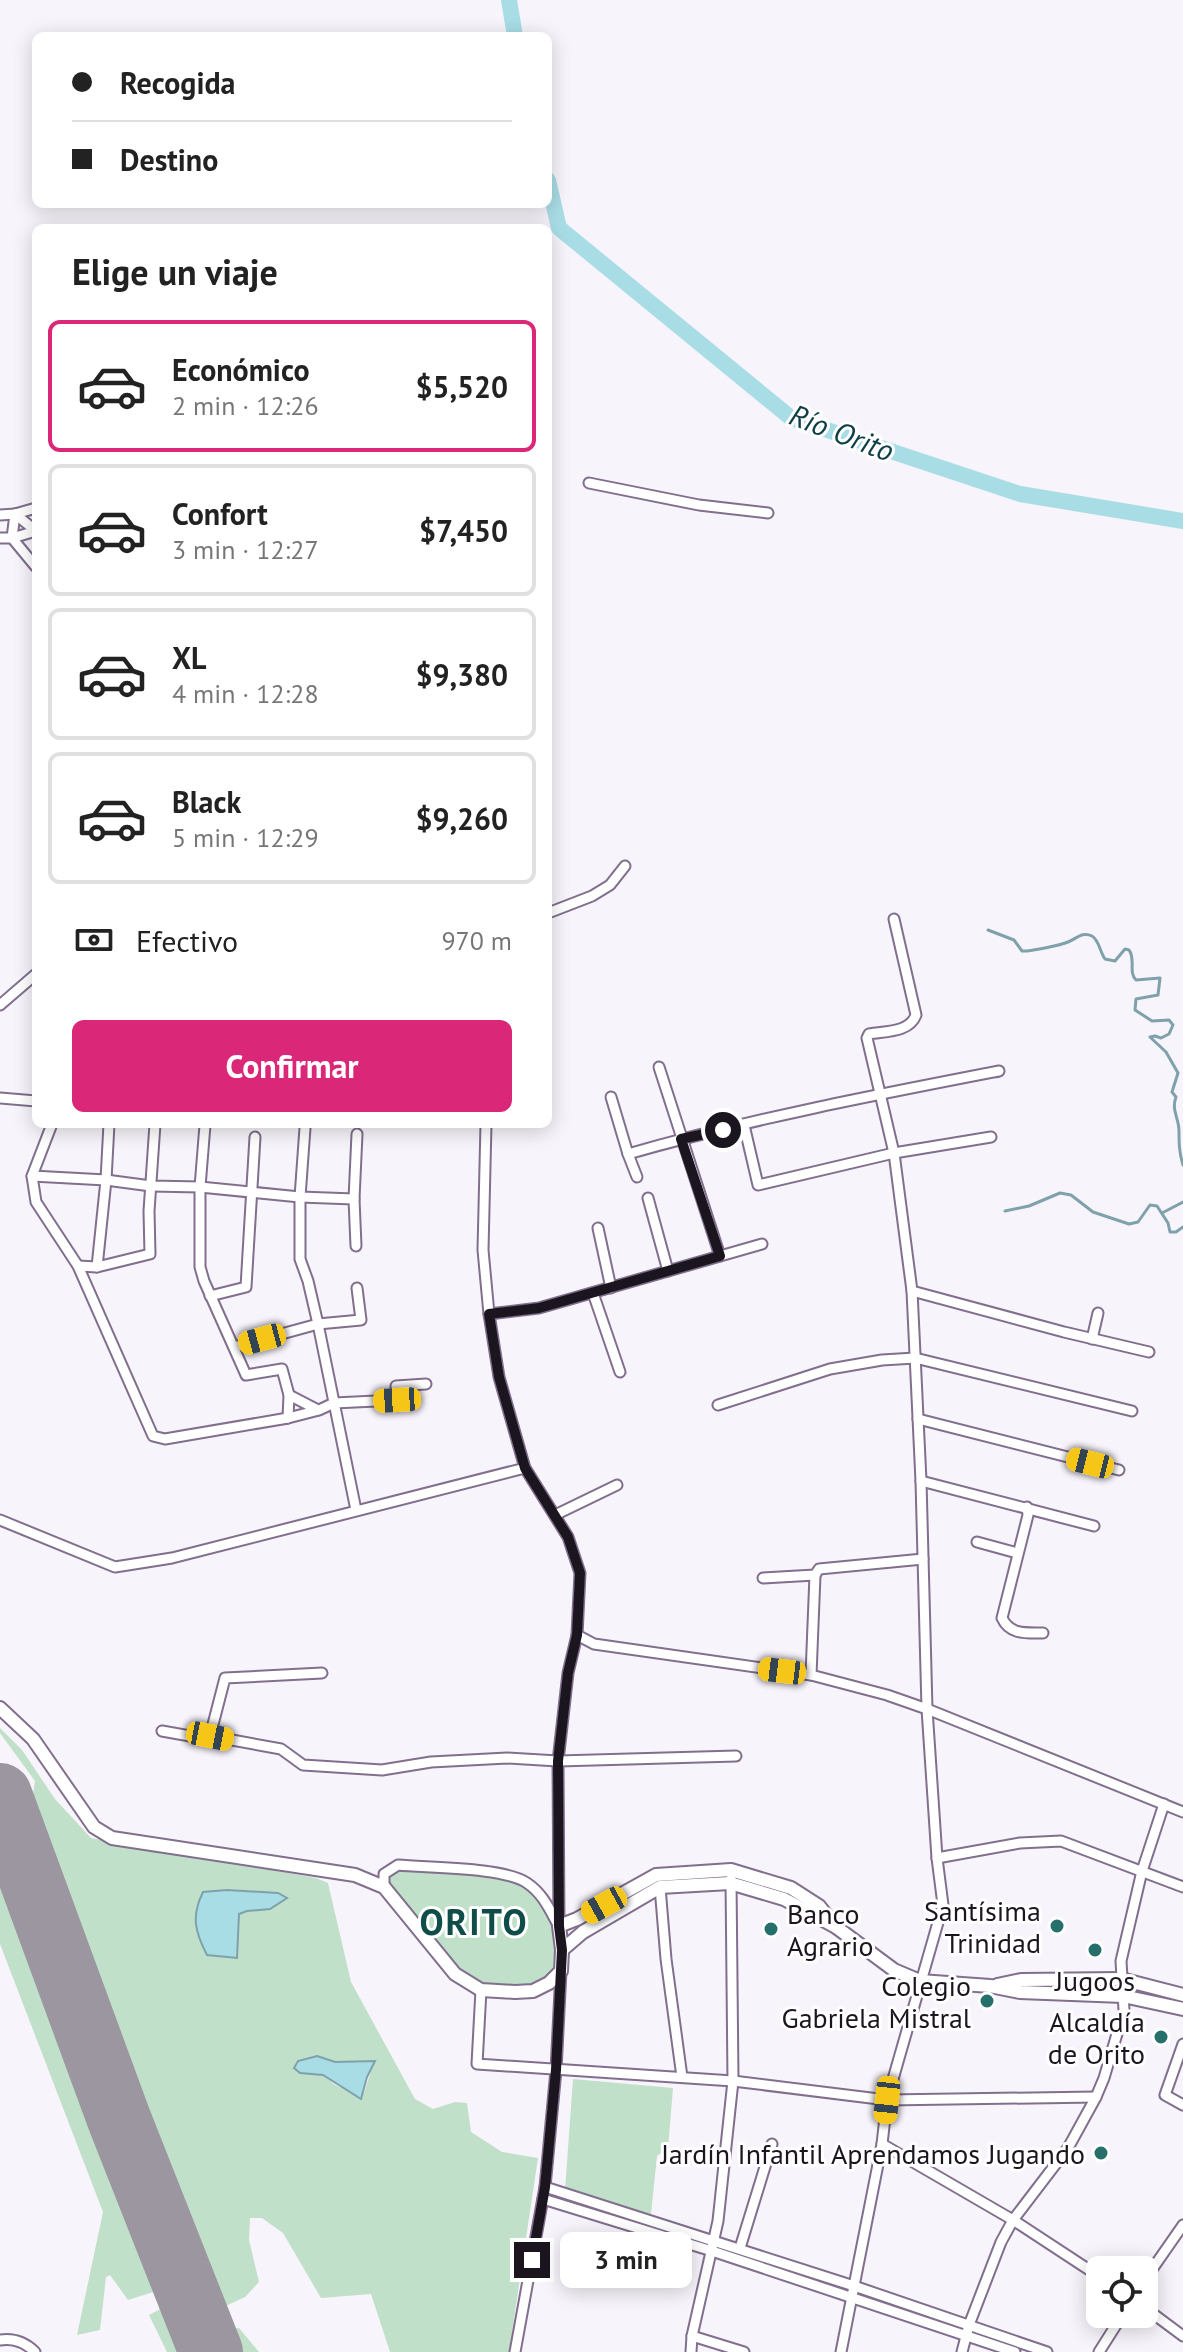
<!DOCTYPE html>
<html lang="es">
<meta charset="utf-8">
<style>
body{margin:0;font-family:"PT Sans",sans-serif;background:#f6f6f6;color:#222;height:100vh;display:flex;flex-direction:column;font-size:30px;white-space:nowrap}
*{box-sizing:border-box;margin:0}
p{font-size:26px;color:#767676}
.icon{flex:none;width:44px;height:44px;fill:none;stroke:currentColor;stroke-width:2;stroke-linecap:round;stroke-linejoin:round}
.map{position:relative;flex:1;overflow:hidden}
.panel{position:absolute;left:32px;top:224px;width:520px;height:904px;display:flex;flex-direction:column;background:#fff;border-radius:12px;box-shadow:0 4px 20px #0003}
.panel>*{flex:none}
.banner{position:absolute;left:32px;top:32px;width:520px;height:176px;border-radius:12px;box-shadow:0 4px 20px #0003;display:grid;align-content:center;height:176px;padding:0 40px;background:#fff}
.tools{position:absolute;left:1086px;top:2256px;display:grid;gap:16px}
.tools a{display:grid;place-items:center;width:72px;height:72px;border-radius:12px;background:#fff;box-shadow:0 4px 20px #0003;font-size:40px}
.end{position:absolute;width:36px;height:36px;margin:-18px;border:10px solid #1b1520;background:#fff;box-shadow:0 0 0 4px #fff}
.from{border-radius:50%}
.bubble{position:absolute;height:56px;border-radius:12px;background:#fff;box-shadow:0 4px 20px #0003;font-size:26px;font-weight:700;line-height:56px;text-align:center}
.car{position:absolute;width:24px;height:48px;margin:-24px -12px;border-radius:10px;box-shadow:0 0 6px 2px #0007;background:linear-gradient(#f5c518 24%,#345 0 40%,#f5c518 0 76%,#345 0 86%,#f5c518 0)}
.banner b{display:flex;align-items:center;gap:28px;height:76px;font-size:30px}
.banner b+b{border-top:2px solid #e0e0e0}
.banner i{width:20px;height:20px;background:#222}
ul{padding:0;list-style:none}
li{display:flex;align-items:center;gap:24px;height:132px;margin:0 16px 12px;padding:0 24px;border:4px solid #e0e0e0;border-radius:12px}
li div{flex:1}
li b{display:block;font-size:30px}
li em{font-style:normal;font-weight:700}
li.on{border-color:#db2777}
li>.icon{width:72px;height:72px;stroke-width:1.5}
h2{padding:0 40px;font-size:36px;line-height:96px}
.pay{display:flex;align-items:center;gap:20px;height:88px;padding:0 40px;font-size:30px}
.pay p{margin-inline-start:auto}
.cta{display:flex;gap:16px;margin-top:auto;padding:16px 40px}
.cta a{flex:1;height:92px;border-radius:12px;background:#db2777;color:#fff;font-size:32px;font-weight:700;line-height:92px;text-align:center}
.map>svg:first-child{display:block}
</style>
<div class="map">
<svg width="1183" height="2352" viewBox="0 0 1183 2352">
<rect width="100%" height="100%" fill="#f8f4fb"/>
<!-- green -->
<g fill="#c0e0c9" fill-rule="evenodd">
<path d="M0,1728L22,1750L55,1799L91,1838L316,1878L328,1883L351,1982L415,2099L433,2109L455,2102L467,2103L471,2132L502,2152L538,2158L509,2352H390L371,2294L321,2298L283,2233L262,2218H250L249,2240L259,2282L245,2297L217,2310L210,2304L28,1826L35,1781L0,1733ZM227,1890L278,1893L270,1909L247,1911L239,1914L236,1958L196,1907L204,1892ZM316,2056L335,2062L374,2061L364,2093C336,2089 325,2083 316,2056Z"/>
<path d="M0,1856L191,2351V2352H167L149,2315L166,2306L163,2289L128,2300L110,2275L106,2277L100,2330L77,2335L103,2212L0,1944Z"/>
<path d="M398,1865L508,1874L527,1883L559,1926L561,1971L541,1987L481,1990L455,1974L384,1887V1874Z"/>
<path d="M573,2079L673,2088L668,2148L657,2156L651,2214L583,2197L565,2190Z"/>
<path d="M239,2328L259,2352H231L226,2329Z"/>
</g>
<!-- water -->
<g fill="#a9dde6" stroke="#7ea1ab" stroke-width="2">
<path d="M227,1890L278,1893L287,1898L270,1909L247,1911L239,1914L237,1958L207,1955C195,1932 191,1916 203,1892Z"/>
<path d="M317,2056L335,2062L375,2061L367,2077L361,2099L323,2075L300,2073L294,2068L298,2061Z"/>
</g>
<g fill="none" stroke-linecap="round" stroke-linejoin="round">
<!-- stream -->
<g stroke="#7ea1ab" stroke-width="3">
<path d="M988,930L1014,940L1022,951C1029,952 1061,945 1068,942C1076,939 1082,931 1092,936C1099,940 1100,952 1105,959L1115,961L1125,949L1129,950C1136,959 1128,972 1136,980L1160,978L1158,995L1136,999L1135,1010L1152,1021L1169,1020L1173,1025L1169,1034L1161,1038L1155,1036L1150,1037L1166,1052L1178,1073L1172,1092L1176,1097C1171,1110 1179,1118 1179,1131C1179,1143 1179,1152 1183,1165"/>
<path d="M1005,1211L1029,1206L1060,1193L1071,1195L1093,1212L1129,1224L1138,1222L1150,1205L1157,1206L1168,1223L1170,1232H1176L1183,1227"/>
<path d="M1162,1213L1183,1202"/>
</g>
<!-- river -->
<g stroke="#a9dde6" stroke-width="16">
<path d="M509,0L515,36"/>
<path d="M548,180L559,228L791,418L1020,494L1183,521"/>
</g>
<!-- runway -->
<path stroke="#9b969f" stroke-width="64" d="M0,1795L119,2119L211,2352"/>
<!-- minor casing -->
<g stroke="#816f8d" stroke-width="13">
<g id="minor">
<path d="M589,483L699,505L768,513"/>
<path d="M15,514L12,538L36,567"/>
<path d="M15,514L36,531"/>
<path d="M0,515L15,514L36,508"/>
<path d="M0,538H12L36,531"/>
<path d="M548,913L592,896L610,885L625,866"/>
<path d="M0,1005L36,974"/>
<path d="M659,1067L720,1256"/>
<path d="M611,1097L628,1154L637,1177"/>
<path d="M0,1098L36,1101"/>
<path d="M52,1124L32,1176L36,1202L78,1266L153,1436L165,1439L288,1418L319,1410L334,1403L397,1400L396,1386L426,1384"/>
<path d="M486,1124L483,1250L489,1314L499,1377L525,1468L568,1537L580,1573L577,1635L568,1673L558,1761L559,1926"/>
<path d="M205,1125L200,1187V1267L204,1281L246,1375L282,1369L289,1395L288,1418"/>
<path d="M744,1125L758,1185L894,1153L991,1137"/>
<path d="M305,1128L300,1197V1259L308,1281L318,1324L356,1510"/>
<path d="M628,1154C750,1119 875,1095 999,1071"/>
<path d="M32,1176L106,1180L151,1186L200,1187L300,1197L354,1199"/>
<path d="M648,1198L668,1271"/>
<path d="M598,1228L611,1288"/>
<path d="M356,1246L354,1199L357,1134"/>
<path d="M78,1266L97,1267L150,1254L149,1211L155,1124"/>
<path d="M97,1267L106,1180L109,1124"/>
<path d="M912,1291L1064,1332L1149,1352"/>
<path d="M593,1293L620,1372"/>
<path d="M210,1296L246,1287L255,1137"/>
<path d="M489,1314L539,1308L762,1244"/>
<path d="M1092,1339L1098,1313"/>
<path d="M234,1347L318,1324L361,1320L357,1288"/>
<path d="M289,1395L318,1410"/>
<path d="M718,1405L830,1369L882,1360L915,1358L1132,1411"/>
<path d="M918,1419L1119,1470"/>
<path d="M921,1481L1094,1526"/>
<path d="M1027,1507L1028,1515L1002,1618C1010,1635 1026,1633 1043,1633"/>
<path d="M555,1515L617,1485"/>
<path d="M0,1520L115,1567L172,1558L525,1468"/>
<path d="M977,1542L1017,1553"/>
<path d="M763,1578L815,1575L819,1569L923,1559"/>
<path d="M577,1635L594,1644L811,1675L887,1695L927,1709L1183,1812"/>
<path d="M811,1675L815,1575"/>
<path d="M162,1731L190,1736H210L281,1749L303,1765L382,1770L431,1762L507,1758L558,1761L736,1756"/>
<path d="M210,1736L225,1678L322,1673"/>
<path d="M937,1858L1020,1843L1061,1841L1183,1887"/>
<path d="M384,1887V1874L398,1865C429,1868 504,1867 527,1883C542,1893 549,1908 557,1923"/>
<path d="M660,1887L666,1959L682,2077"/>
<path d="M481,1990L477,2064L733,2081L887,2100L1096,2097"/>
<path d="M1183,2044L1165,2095L1183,2105"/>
<path d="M882,2144L1013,2220L1100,2277"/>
<path d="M545,2187L854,2286L1047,2352"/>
<path d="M543,2199L712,2251L1015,2352"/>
<path d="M740,2248L772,2144"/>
<path d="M1144,2281L1183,2225"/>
<path d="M1144,2307L1183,2336"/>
<path d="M692,2336L744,2352"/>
<path d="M0,2340C14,2338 25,2342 35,2352"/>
<path d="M515,2352L545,2187L556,2070L561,1971"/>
<path d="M691,2352L692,2336L718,2221L733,2081L731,1879"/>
<path d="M841,2352L882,2144L887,2100L943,1905L937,1858L927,1709L921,1481L912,1291L894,1153L867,1038L869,1034C885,1031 909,1033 916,1015L894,919"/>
<path d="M962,2352L969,2325L1001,2242L1013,2220L1068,2148L1096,2097L1104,2078L1124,2010L1121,1961L1142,1871L1164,1804"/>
<path d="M1099,2352L1123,2314"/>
</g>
</g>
<!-- secondary casing -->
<g stroke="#816f8d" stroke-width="16">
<g id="secondary">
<path d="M0,1708L33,1739L94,1827L112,1838L355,1875L384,1887L455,1974L481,1990L515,1992L533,1991L549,1983L561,1971L562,1950L559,1926L577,1919L656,1875L731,1870L791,1888L819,1906L836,1927"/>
<path d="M562,1950L583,1932L660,1887L730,1883L784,1899L836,1927L894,1970L920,1981L990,1986L1020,1992L1123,1996L1183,2009"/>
<path d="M997,1985L1021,1980L1121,1979L1183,1995"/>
</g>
</g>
<!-- minor -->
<use href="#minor" stroke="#fff" stroke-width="9"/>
<!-- secondary -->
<use href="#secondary" stroke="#fff" stroke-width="12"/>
</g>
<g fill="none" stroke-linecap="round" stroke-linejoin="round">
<!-- route -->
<path stroke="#1b1520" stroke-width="10" d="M532,2260L545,2187L556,2070L562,1950L559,1926L558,1761L568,1673L577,1635L580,1573L568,1537L525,1468L499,1377L489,1314L539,1308L720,1256L681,1139L723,1130"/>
</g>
<!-- markers -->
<g fill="#266f6a" stroke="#fff" stroke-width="3">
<circle cx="1057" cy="1926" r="8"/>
<circle cx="771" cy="1929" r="8"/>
<circle cx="1095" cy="1950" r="8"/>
<circle cx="987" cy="2001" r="8"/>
<circle cx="1161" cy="2037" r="8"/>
<circle cx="1101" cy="2153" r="8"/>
</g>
<g text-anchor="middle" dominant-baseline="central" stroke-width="6" stroke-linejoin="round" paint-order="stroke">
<!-- poi labels -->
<g font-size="28" fill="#1b1520" stroke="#fff" text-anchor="end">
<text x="1041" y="1910">Santísima<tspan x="1041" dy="32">Trinidad</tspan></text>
<text x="787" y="1913" text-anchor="start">Banco<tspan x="787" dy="32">Agrario</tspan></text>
<text x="1095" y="1980" text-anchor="middle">Jugoos</text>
<text x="971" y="1985">Colegio<tspan x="971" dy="32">Gabriela Mistral</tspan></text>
<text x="1145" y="2021">Alcaldía<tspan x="1145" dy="32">de Orito</tspan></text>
<text x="1085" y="2153">Jardín Infantil Aprendamos Jugando</text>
</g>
<!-- water labels -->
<g font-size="30" font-style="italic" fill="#0f3f46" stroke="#fff">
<text transform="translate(842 432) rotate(21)">Río Orito</text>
</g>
<!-- district labels -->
<g font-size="36" font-weight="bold" letter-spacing="2" fill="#104d49" stroke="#fff">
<text x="474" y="1921">ORITO</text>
</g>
</g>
</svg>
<div class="tools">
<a><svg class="icon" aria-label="locate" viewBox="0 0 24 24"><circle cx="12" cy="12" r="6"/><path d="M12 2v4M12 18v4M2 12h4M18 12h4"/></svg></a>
</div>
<i class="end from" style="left:723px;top:1130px"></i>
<i class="end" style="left:532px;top:2260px"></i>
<div class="bubble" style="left:560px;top:2232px;width:132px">3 min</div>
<i class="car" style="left:262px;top:1339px;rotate:255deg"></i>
<i class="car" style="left:397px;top:1400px;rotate:267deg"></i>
<i class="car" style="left:1090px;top:1463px;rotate:284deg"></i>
<i class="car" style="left:782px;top:1671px;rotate:277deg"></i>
<i class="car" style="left:210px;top:1736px;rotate:101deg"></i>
<i class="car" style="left:604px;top:1905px;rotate:241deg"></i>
<i class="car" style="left:887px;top:2100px;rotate:186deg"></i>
<div class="banner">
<b><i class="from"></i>Recogida</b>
<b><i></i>Destino</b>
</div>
<section class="panel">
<h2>Elige un viaje</h2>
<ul>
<li class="on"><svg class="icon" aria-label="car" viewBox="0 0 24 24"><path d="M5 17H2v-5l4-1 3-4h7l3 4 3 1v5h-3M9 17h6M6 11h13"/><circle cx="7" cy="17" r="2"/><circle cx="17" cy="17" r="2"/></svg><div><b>Económico</b><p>2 min · 12:26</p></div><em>$5,520</em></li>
<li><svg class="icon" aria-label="car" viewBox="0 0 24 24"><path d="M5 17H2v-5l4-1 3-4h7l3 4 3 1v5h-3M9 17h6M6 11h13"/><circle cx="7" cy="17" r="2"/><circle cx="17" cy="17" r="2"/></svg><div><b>Confort</b><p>3 min · 12:27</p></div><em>$7,450</em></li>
<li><svg class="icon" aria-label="car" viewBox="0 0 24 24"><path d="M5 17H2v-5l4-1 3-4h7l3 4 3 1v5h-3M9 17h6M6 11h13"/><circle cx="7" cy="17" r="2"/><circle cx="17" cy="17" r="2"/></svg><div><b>XL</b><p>4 min · 12:28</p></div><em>$9,380</em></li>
<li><svg class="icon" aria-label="car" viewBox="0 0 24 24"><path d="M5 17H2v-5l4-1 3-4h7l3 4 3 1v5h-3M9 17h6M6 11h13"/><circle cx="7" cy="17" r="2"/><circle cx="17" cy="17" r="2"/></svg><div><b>Black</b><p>5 min · 12:29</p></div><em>$9,260</em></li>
</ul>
<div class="pay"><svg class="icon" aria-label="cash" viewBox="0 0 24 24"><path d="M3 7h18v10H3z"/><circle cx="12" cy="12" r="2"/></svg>Efectivo<p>970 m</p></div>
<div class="cta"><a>Confirmar</a></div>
</section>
</div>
